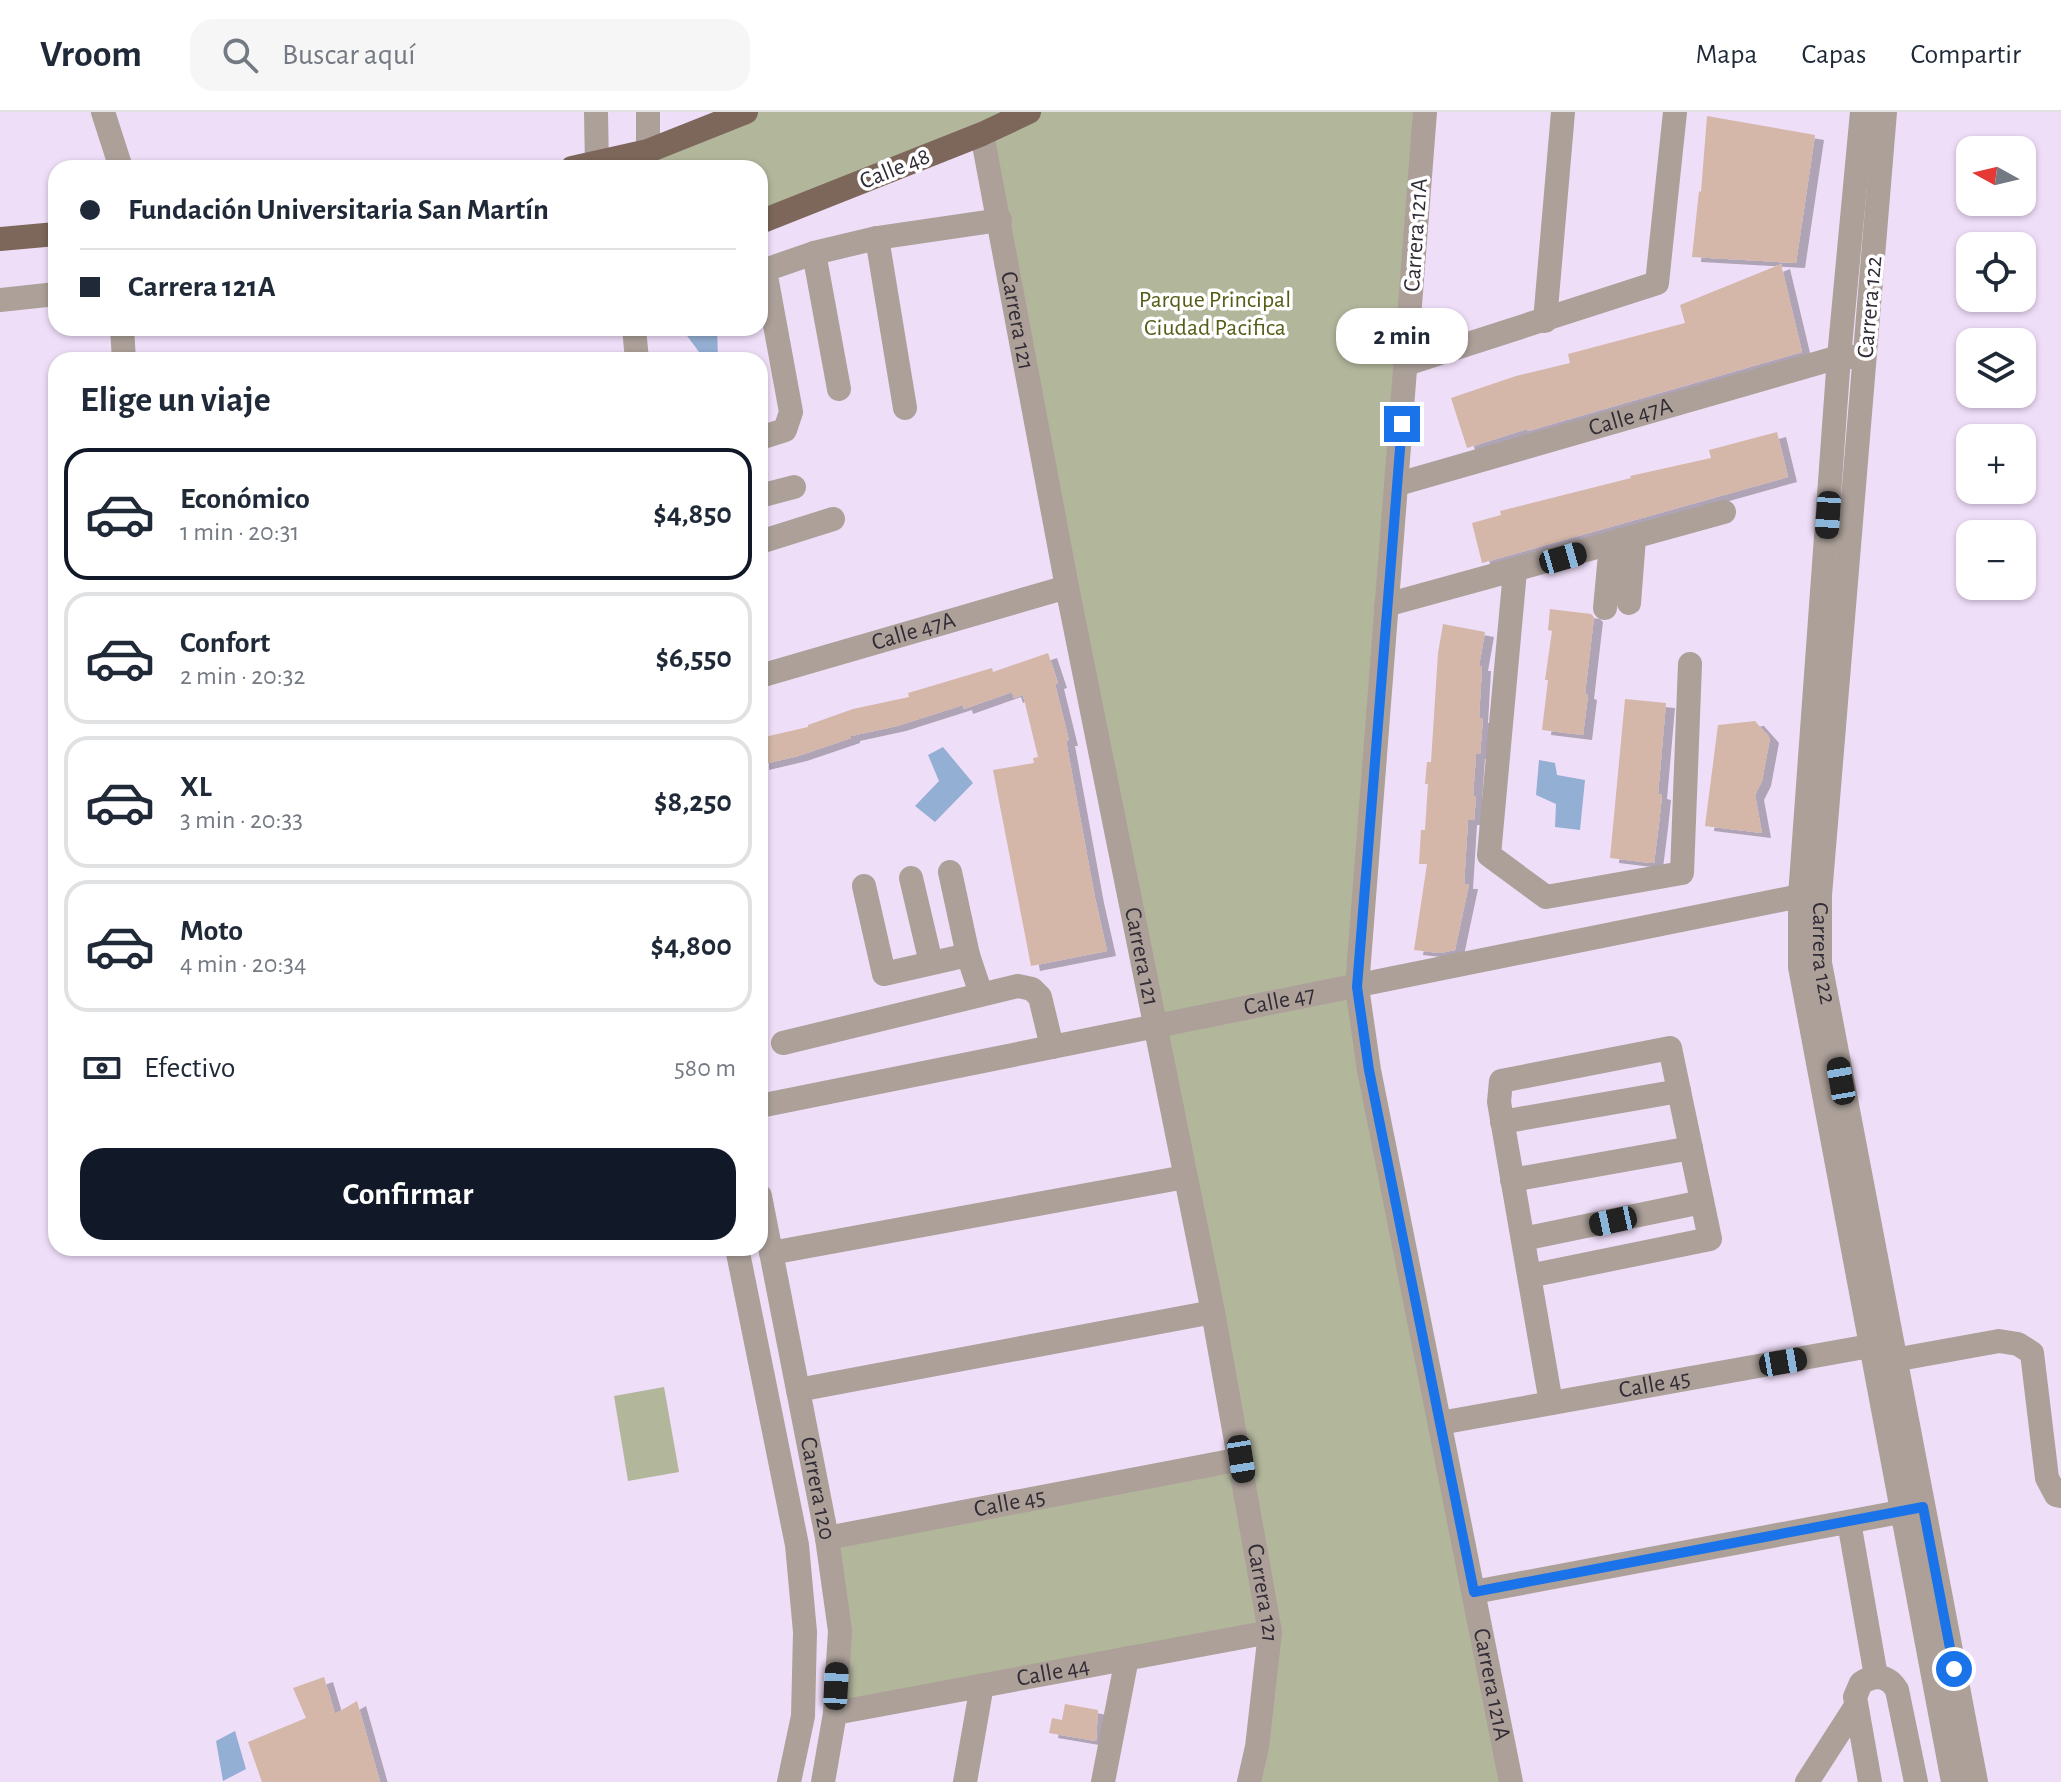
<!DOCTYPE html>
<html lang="es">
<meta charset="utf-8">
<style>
body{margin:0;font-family:"Alegreya Sans",sans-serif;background:#f6f6f7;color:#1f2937;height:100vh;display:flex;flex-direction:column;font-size:30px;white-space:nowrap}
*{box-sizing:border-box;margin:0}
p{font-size:26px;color:#747a83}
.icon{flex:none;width:44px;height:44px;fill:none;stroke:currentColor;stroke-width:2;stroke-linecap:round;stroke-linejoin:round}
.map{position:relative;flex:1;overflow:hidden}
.side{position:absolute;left:48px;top:240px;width:720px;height:904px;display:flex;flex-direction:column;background:#fff;border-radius:24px;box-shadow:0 2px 6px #0004}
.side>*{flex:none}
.hud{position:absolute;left:48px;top:48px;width:720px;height:176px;border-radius:24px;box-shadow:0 2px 6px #0004;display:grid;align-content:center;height:176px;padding:0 32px;background:#fff}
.needle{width:52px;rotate:278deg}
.fabs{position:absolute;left:1956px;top:24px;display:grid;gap:16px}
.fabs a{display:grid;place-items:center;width:80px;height:80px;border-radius:16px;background:#fff;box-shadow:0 2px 6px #0004;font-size:40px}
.end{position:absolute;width:36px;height:36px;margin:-18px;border:10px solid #1a73e8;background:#fff;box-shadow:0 0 0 4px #fff}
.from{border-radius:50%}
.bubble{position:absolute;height:56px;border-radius:24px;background:#fff;box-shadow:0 2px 6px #0004;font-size:26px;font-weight:700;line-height:56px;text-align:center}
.car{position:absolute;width:24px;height:48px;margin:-24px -12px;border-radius:10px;box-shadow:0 0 6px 2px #0007;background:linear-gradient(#222 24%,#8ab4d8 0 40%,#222 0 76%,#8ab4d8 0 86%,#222 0)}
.hud b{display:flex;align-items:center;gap:28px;height:76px;font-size:30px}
.hud b+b{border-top:2px solid #e0e1e3}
.hud i{width:20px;height:20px;background:#1f2937}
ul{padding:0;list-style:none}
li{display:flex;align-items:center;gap:24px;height:132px;margin:0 16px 12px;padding:0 16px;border:4px solid #e0e1e3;border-radius:24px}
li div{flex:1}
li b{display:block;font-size:30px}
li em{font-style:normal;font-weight:700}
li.active{border-color:#111827}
li>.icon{width:72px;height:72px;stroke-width:1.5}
h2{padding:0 32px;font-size:36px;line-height:96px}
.pay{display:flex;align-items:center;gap:20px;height:88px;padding:0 32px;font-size:30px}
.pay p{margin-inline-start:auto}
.action{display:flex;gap:16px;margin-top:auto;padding:16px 32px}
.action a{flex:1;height:92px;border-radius:24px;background:#111827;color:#fff;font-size:32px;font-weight:700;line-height:92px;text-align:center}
header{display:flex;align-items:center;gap:48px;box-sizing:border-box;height:112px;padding:0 40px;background:#fff;border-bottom:2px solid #e0e1e3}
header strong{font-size:38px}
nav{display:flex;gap:44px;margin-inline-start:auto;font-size:28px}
.search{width:560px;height:72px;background:#f6f6f7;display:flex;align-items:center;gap:20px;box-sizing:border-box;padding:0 28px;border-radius:24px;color:#747a83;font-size:30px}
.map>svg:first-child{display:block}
</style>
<header>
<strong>Vroom</strong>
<div class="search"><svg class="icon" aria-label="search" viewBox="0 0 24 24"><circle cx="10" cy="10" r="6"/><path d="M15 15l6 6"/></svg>Buscar aquí</div>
<nav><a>Mapa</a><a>Capas</a><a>Compartir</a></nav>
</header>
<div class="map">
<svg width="2061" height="1670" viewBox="0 0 2061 1670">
<defs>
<filter id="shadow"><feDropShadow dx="9" dy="5" stdDeviation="0" flood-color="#0004"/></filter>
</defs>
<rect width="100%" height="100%" fill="#efdef8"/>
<!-- green -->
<g fill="#b2b69b">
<path d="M746,0H1425L1357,875L1511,1670H1249L1270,1521L835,1601L827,1426L1240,1347L982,23L760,110V56H644L648,39Z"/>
<path d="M664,1275L679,1360L628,1369L614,1284Z"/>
</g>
<!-- water -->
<g fill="#94afd4">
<path d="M717,216L718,247L705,248L682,217Z"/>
<path d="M943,635L973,671L935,710L915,694L939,669L928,643Z"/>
<path d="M1539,648L1555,651L1557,663L1585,668L1580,718L1555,715L1556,692L1536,683Z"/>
<path d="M235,1619L246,1657L223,1669L216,1629Z"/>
</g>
<!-- building -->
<g fill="#d4b7a8" filter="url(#shadow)">
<path d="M1707,4L1815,23L1796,151L1692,145L1699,79L1701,80Z"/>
<path d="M1781,152L1802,240L1528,319L1527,317L1467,336L1451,286L1516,264L1570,251L1568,242L1685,211L1680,193Z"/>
<path d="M1777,320L1788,365L1482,451L1472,411L1501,403L1500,399L1631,366L1630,364L1711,346L1709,338Z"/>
<path d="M1550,497L1591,502L1594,505L1585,582L1588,583L1583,623L1542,618L1548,568H1545L1552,519L1548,518Z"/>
<path d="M1443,512L1485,520L1479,554H1482L1479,606H1483L1480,642H1476L1473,684H1476L1474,708H1468L1464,772H1469L1455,838L1440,841L1414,838L1427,752H1419L1421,718H1425L1428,672H1425L1427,650H1431L1438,541Z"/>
<path d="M1048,541L1058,571L1055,572L1069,629H1066L1095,786L1107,839L1031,854L993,658L1034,651L1033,646L1038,645L1023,583L1014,586L1012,580L964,597L963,593L897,614L851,624V626L798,644L760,653V626L808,615V613L853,597L909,585L908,581L992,556L993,560Z"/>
<path d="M1625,587L1666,591L1658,682L1662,683L1659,711L1654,751H1651L1610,746Z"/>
<path d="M1755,609L1770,626L1762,669L1755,683L1762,721L1705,714L1718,613Z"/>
<path d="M324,1565L335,1602L357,1589L380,1670H262L248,1630L306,1606L293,1576Z"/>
<path d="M1065,1592L1098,1598L1096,1629L1049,1621L1052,1606L1062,1608Z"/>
</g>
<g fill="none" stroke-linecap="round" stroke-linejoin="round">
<!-- minor -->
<g stroke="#aca099" stroke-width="24">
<path d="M103,0L121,56"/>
<path d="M596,0L597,56"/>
<path d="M648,0V39"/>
<path id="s1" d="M1425,0L1357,875L1369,958L1511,1670"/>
<path d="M1862,0L1839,245L1800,784V855L1953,1670"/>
<path id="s2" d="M1885,0L1820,783V851L1976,1670"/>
<path id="s3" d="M982,22L1067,475L1213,1200L1270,1520L1257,1635L1249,1670"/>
<path d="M877,126L905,296"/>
<path d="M814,141L839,277"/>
<path d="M0,188L56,182"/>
<path d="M1545,209L1563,0"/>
<path d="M122,216L124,248"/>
<path d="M634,216L637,248"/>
<path d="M1406,252L1657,171L1675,0"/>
<path d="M760,326L785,318L791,300L766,164L768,157L814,141L877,126L1000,108"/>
<path id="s4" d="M1398,372L1839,245H1853"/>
<path d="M760,384L794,375"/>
<path d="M760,430L833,407"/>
<path d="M1515,459L1489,743L1546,785L1682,761L1690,552"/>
<path d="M1629,491L1634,426"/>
<path d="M1386,493L1724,400"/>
<path d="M1605,496L1611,432"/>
<path id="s5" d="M760,564L1067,475"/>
<path d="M950,760L968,843L981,882"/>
<path d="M911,766L931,851"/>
<path d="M864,774L884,862L968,843"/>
<path d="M783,931L1018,874L1032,877L1040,885L1052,935"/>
<path id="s6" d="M760,994L1800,784H1813"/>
<path d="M1502,1010L1679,979"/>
<path d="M1512,1068L1691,1036"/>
<path id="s7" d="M760,1084L827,1426L840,1519L835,1601L823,1670"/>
<path d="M1523,1127L1702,1090"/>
<path d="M737,1136L797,1433L805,1520L803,1604L789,1670"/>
<path d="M771,1141L1185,1065"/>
<path d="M1529,1164L1710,1127L1670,936L1501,969L1499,990L1551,1291"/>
<path d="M1894,1248L1999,1229L2018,1232L2032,1241L2047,1366L2056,1383L2061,1384"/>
<path d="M798,1278L1213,1200"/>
<path id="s8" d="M1440,1311L1870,1234"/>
<path d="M1849,1410L1876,1564"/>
<path id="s9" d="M827,1426L1241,1347"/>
<path d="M1474,1480L1916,1397"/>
<path id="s10" d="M835,1601L1270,1520"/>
<path d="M965,1670L982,1573"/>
<path d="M1103,1670L1127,1546"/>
<path d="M1807,1670L1856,1594"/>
<path d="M1870,1670L1855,1585L1861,1571C1875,1562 1888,1563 1897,1578L1916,1670"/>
</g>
<!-- major -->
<g stroke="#7c675a" stroke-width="24">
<path d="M572,56L648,39L746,0"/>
<path d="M760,110L982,22L1029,0"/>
<path d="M0,127L56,122"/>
</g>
</g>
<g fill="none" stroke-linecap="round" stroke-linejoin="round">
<!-- route -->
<path stroke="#1a73e8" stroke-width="10" d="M1402,312L1357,875L1369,958L1474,1480L1923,1395L1954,1557"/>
</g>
<g text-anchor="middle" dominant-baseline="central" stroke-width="7" stroke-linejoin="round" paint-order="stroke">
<!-- street labels -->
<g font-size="24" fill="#322c36" stroke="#fff">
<text transform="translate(895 57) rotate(-22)">Calle 48</text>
<text transform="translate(1416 123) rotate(-86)">Carrera 121A</text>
<text transform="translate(1870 195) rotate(-85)">Carrera 122</text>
<text stroke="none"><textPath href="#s3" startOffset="190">Carrera 121</textPath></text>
<text stroke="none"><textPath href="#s4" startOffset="242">Calle 47A</textPath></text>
<text stroke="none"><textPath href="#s5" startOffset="160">Calle 47A</textPath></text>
<text stroke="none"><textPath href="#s2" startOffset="844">Carrera 122</textPath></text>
<text stroke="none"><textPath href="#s3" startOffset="838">Carrera 121</textPath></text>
<text stroke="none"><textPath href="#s6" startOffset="530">Calle 47</textPath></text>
<text stroke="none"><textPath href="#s8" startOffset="218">Calle 45</textPath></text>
<text stroke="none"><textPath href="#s7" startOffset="298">Carrera 120</textPath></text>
<text stroke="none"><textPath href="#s9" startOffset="186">Calle 45</textPath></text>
<text stroke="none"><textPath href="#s3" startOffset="1486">Carrera 121</textPath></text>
<text stroke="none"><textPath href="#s10" startOffset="222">Calle 44</textPath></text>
<text stroke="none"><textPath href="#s1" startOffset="1588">Carrera 121A</textPath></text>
</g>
<!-- park labels -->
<g font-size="24" fill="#575d17" stroke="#fff">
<text x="1215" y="188">Parque Principal<tspan x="1215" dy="28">Ciudad Pacifica</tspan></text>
</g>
</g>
</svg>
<div class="fabs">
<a><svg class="needle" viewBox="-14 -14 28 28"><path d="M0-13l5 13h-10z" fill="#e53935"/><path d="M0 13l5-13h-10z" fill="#747a83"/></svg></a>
<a><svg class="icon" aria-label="locate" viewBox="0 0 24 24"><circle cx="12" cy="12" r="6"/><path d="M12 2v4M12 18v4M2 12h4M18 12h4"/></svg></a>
<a><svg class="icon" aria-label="layers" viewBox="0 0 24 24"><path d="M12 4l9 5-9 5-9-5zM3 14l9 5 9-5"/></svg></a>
<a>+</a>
<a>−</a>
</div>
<i class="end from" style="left:1954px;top:1557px"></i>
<i class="end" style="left:1402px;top:312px"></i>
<div class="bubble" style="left:1336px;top:196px;width:132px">2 min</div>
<i class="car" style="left:1828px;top:403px;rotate:184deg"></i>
<i class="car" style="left:1563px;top:446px;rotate:74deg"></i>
<i class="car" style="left:1841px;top:969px;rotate:350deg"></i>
<i class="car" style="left:1613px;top:1109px;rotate:258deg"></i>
<i class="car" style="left:1783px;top:1250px;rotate:80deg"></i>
<i class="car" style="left:1241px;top:1347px;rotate:171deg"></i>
<i class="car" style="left:836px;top:1574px;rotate:3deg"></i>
<div class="hud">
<b><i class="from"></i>Fundación Universitaria San Martín</b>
<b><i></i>Carrera 121A</b>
</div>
<section class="side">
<h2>Elige un viaje</h2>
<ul>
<li class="active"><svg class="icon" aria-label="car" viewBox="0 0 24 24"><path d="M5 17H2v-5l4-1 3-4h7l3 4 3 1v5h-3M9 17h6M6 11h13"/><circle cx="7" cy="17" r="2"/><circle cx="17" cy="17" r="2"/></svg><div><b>Económico</b><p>1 min · 20:31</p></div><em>$4,850</em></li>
<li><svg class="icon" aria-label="car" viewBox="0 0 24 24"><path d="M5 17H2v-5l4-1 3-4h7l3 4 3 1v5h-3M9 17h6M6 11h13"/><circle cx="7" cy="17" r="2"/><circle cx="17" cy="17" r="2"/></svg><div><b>Confort</b><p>2 min · 20:32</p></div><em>$6,550</em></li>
<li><svg class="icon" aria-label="car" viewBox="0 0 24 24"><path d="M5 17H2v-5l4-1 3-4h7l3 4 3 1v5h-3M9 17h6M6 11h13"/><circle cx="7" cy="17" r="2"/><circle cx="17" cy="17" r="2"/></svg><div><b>XL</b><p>3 min · 20:33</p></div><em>$8,250</em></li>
<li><svg class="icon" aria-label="car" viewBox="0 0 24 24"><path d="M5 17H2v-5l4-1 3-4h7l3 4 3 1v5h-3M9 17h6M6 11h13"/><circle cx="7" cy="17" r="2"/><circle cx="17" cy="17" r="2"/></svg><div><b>Moto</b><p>4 min · 20:34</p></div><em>$4,800</em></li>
</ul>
<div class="pay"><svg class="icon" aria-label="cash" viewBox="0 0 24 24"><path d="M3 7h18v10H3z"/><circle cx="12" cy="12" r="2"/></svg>Efectivo<p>580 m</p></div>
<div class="action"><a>Confirmar</a></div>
</section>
</div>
